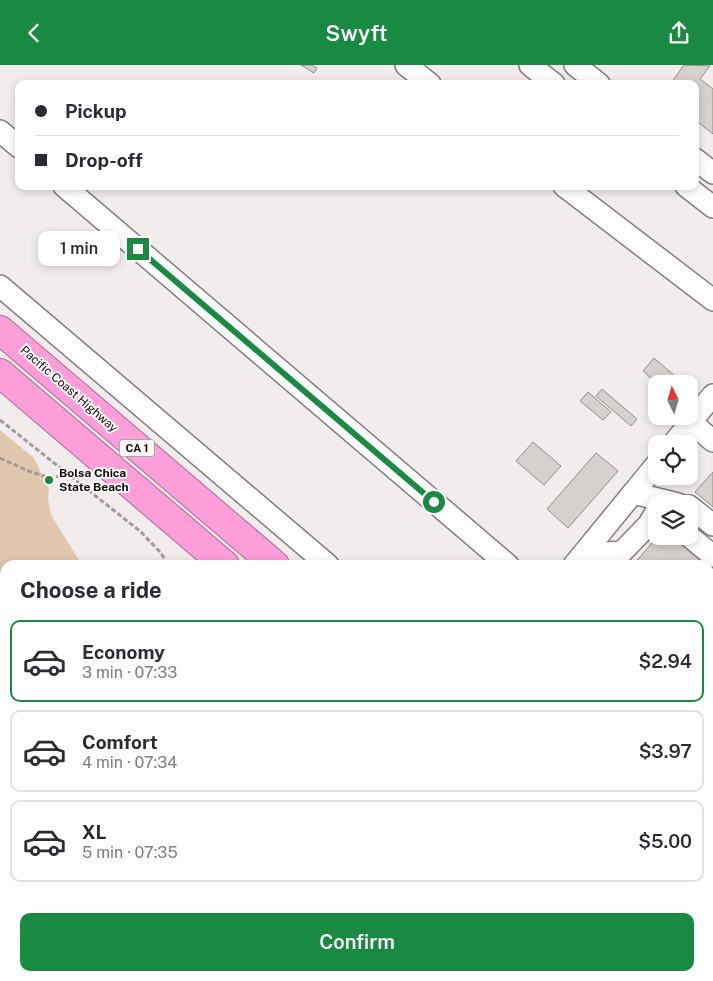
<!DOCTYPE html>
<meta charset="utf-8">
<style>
body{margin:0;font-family:"Public Sans",sans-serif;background:#f2f2f3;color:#2b2b33;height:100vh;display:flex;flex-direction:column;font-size:19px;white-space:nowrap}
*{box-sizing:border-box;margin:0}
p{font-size:16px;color:#7c7c81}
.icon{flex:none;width:28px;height:28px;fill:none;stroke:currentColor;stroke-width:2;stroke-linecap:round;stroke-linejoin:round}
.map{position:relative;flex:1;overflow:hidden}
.side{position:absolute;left:0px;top:495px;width:714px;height:421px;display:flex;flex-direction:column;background:#fff;border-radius:15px 15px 0 0;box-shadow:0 2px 8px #0003}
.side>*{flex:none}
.top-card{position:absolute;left:15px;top:15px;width:684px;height:110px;border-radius:10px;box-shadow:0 2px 8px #0003;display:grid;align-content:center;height:110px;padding:0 20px;background:#fff}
.needle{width:32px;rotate:355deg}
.fabs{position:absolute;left:648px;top:310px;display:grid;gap:10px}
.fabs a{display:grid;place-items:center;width:50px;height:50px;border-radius:10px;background:#fff;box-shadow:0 2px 8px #0003;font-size:25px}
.end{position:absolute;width:22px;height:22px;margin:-11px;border:6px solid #198a42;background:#fff;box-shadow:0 0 0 2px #fff}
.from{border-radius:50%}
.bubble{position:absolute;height:35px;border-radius:10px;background:#fff;box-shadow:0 2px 8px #0003;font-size:16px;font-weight:600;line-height:35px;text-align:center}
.top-card b{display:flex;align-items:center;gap:18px;height:48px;font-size:19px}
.top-card b+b{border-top:1px solid #e1e1e2}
.top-card i{width:12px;height:12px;background:#2b2b33}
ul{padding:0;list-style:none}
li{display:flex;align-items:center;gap:15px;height:82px;margin:0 10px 8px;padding:0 10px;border:2px solid #e1e1e2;border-radius:10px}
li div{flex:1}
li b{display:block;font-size:19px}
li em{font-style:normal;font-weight:600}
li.current{border-color:#198a42}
li>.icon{width:45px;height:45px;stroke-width:1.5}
h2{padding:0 20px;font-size:22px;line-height:60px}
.cta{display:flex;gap:10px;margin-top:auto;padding:10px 20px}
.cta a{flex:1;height:58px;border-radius:10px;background:#198a42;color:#fff;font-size:20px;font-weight:600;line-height:58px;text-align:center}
header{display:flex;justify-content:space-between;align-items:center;height:65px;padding:0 20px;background:#198a42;color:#fff;font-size:22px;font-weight:600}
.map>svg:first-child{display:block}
</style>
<header><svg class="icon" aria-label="back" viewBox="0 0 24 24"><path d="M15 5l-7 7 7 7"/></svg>Swyft<svg class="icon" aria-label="share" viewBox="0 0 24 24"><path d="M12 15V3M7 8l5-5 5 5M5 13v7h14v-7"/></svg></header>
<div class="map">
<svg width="713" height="916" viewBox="0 0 713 916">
<rect width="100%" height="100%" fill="#f3ecec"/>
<!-- green -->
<g fill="#e1c7ae">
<path d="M0,365L34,393L49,423L48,434L51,450L82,500H5V604L0,600Z"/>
<path d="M386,911H563L568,916H392Z"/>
</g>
<!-- water -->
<path fill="#ad95b8" d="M0,666L5,670V911H331L337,916H0Z"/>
<!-- building -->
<g fill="#d6d0ce" stroke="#938d8c">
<path d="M301,0H312L317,3L314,8Z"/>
<path d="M684,0L710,1L700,14L713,24V69L695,55V19L671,18Z"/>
<path d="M654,293L684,319H657L643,306Z"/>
<path d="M602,324L637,354L631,361L596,331Z"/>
<path d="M588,327L611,347L603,355L580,336Z"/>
<path d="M533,377L561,401L544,420L516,396Z"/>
<path d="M596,388L618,406L568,463L547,444Z"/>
<path d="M713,407V442L695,427Z"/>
<path d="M658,471H681L713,499V567L709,571V500H633Z"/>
</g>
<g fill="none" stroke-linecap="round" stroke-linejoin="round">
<!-- minor casing -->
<g stroke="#847e7f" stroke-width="24">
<g id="minor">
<path d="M406,0L430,19"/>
<path d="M530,0L554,19"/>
<path d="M575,0L599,19"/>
<path d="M0,66L19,82"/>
<path d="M695,94L713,108"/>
<path d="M64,121L508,500"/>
<path d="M564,121L713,235"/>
<path d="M686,121L713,142"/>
<path d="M0,221L328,500"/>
<path d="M691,357L713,376"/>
<path d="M673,379L713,330"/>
<path d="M633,428L678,439"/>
<path d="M689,441L713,460"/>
<path d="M689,471L713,491"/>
<path d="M588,484L605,488L622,487L649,459L656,447"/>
<path d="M574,500L656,400"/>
<path d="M709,672L713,676"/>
<path d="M709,824L713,827"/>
</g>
</g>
<!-- highway casing -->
<g stroke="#aa6b91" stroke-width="30">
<g id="highway">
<path d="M0,265L275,500"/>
<path d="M0,308L225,500"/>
<path d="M709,870L713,874"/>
<path d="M708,911L713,916"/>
</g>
</g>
<!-- path -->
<g stroke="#a19b9b" stroke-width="3" stroke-dasharray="5 2.5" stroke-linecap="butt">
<path d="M0,355L141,467L161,488L168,500"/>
<path d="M0,393L31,407L48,412L70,411"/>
<path d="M580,911L586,916"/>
<path d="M612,911L618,916"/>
</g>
<!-- minor -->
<use href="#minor" stroke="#fff" stroke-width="21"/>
<!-- highway -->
<use href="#highway" stroke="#fe9ed9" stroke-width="28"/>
</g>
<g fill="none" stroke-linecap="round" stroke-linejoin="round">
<!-- route -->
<path stroke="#198a42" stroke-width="6" d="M138,184L434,437"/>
</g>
<!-- markers -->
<circle fill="#198a42" stroke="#fffafa" stroke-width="2" cx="49" cy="415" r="5"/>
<g text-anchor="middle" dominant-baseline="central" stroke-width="4" stroke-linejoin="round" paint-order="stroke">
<!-- shield labels -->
<rect fill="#fffafa" stroke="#565353" stroke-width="1" x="119.5" y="374.5" width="35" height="17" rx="4"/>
<g font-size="11" font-weight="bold" fill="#0e0c0c">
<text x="137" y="383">CA 1</text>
</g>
<!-- street labels -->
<g font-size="12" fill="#0e0c0c" stroke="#fffafa">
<text transform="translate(69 324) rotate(41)">Pacific Coast Highway</text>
</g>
<!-- poi labels -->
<g font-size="12" font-weight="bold" fill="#0e0c0c" stroke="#fffafa" text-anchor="start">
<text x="59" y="408">Bolsa Chica<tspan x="59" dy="14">State Beach</tspan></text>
</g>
</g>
</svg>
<div class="fabs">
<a><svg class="needle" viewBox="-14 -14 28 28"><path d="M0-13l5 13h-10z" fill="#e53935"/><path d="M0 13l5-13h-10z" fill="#7c7c81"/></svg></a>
<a><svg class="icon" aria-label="locate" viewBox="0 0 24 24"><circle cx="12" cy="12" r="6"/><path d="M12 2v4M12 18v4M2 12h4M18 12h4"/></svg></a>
<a><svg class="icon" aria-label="layers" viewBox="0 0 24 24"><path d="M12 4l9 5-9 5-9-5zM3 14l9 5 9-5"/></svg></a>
</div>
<i class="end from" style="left:434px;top:437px"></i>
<i class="end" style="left:138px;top:184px"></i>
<div class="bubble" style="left:38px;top:166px;width:82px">1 min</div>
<div class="top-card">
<b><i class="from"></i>Pickup</b>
<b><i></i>Drop-off</b>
</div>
<section class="side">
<h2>Choose a ride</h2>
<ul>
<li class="current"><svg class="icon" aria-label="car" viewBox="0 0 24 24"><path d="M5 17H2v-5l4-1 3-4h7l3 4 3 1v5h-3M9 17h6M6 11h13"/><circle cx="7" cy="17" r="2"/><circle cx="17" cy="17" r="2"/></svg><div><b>Economy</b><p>3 min · 07:33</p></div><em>$2.94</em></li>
<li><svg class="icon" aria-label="car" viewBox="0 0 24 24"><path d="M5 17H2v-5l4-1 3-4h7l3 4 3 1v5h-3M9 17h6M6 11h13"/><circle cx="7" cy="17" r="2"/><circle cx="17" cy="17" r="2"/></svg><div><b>Comfort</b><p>4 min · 07:34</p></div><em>$3.97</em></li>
<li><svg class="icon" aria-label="car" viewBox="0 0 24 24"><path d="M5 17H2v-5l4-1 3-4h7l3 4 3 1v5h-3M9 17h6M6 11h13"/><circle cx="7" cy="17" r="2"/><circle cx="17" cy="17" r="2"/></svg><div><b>XL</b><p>5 min · 07:35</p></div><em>$5.00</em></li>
</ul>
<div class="cta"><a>Confirm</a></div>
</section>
</div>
